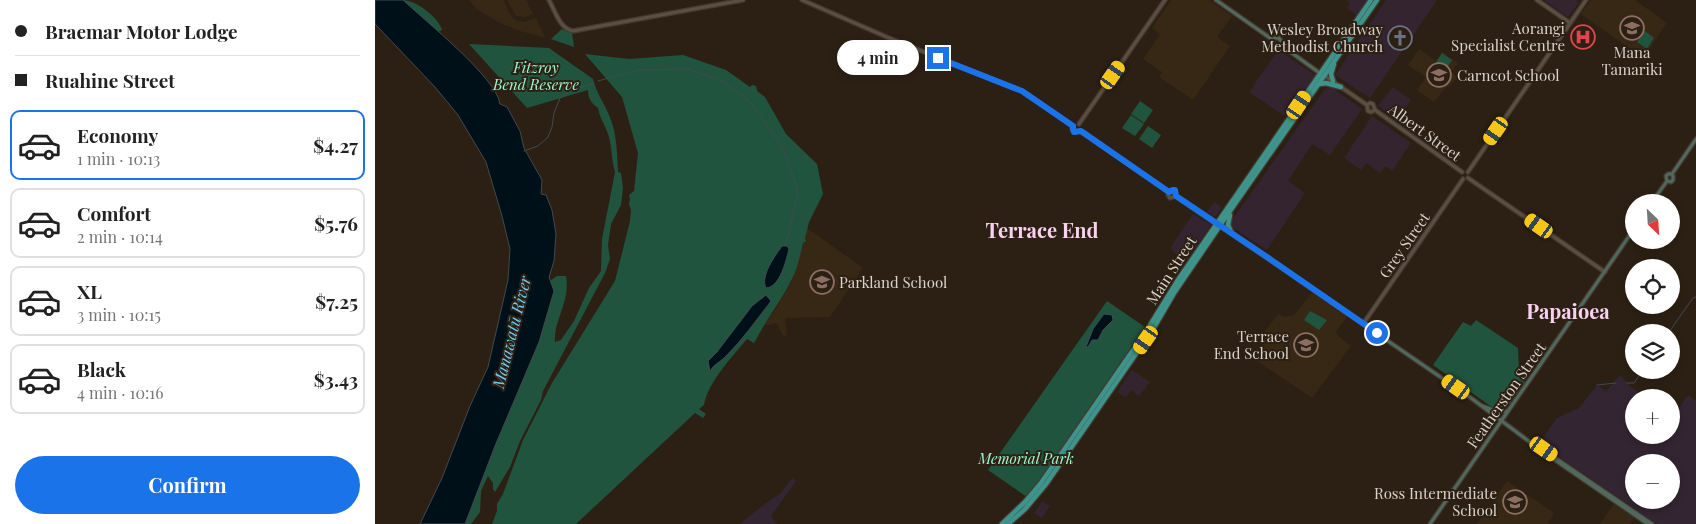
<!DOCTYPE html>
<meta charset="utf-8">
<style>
body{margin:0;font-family:"Playfair Display",serif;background:#f6f6f6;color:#222;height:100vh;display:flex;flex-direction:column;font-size:19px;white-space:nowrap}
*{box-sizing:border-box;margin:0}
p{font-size:16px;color:#767676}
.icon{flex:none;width:28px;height:28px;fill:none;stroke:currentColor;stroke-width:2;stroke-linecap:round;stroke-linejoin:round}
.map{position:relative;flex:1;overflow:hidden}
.panel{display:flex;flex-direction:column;background:#fff;width:375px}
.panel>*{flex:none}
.banner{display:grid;align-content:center;height:110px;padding:0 15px;background:#fff}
.needle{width:32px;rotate:155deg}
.fabs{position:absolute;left:1250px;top:194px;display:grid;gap:10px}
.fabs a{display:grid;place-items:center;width:55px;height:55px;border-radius:50%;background:#fff;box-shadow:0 2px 8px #0003;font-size:25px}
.end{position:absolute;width:22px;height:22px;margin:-11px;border:6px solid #1a73e8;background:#fff;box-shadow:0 0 0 2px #fff}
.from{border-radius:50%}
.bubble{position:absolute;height:35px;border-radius:18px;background:#fff;box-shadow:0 2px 8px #0003;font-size:16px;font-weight:700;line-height:35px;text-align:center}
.car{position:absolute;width:15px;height:30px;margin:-15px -8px;border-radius:6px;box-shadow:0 0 4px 1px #0007;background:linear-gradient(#f5c518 24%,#345 0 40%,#f5c518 0 76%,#345 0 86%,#f5c518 0)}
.banner b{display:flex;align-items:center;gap:18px;height:48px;font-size:19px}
.banner b+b{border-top:1px solid #e0e0e0}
.banner i{width:12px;height:12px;background:#222}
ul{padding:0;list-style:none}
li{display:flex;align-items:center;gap:15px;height:70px;margin:0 10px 8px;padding:0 5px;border:2px solid #e0e0e0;border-radius:10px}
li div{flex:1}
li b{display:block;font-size:19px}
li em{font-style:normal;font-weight:700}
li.selected{border-color:#1a73e8}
li>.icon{width:45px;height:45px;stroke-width:1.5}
.button{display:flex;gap:10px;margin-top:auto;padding:10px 15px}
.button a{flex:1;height:58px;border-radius:30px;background:#1a73e8;color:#fff;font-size:20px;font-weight:700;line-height:58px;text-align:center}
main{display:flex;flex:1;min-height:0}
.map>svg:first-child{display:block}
</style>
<main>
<section class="panel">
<div class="banner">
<b><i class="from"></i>Braemar Motor Lodge</b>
<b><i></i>Ruahine Street</b>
</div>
<ul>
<li class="selected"><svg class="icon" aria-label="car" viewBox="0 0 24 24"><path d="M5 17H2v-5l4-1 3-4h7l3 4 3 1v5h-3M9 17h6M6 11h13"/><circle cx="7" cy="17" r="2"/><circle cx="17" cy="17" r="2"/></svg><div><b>Economy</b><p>1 min · 10:13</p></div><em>$4.27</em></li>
<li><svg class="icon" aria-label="car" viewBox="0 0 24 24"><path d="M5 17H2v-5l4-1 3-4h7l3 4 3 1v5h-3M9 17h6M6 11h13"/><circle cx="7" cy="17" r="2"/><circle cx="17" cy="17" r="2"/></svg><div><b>Comfort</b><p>2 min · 10:14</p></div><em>$5.76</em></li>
<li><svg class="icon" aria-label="car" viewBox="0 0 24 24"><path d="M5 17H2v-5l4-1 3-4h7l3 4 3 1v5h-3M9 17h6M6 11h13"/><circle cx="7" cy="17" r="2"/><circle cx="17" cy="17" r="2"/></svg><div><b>XL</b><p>3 min · 10:15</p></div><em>$7.25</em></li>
<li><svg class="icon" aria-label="car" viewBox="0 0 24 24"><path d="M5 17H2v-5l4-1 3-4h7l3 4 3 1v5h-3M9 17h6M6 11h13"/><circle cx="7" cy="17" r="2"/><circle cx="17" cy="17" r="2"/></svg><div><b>Black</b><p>4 min · 10:16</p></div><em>$3.43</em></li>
</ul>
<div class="button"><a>Confirm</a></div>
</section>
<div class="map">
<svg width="1321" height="524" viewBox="0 0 1321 524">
<rect width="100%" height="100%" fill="#2c2014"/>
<!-- commercial -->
<g fill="#342430">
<path d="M971,0H993L982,16L972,8L975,3Z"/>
<path d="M1011,0H1062L995,98L960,75Z"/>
<path d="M1169,0H1201L1204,2L1193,17Z"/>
<path d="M902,52H906L940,75L911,117L874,92Z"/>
<path d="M953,85L987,109L955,155L937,144L913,181L930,193L892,250L855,226L854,224Z"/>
<path d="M1018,87L1036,100L1022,119L1003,106Z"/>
<path d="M997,116L1036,143L1017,171L1010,166L1005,173L991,163L986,170L969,158Z"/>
<path d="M839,202L847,208L840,217L832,212Z"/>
<path d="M818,214L836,225L811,261L798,252V250L795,248Z"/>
<path d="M757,370L775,382L764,396L756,390L751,397L742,392Z"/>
<path d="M667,501L675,506L667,518L659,513Z"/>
</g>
<!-- built -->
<g fill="#372715">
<path d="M94,0H128L137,18L142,21L149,22L161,18L170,38L145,31L125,23L100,8Z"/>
<path d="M132,0H151L158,14L150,17L141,16Z"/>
<path d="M796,0H834L857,16L842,37L855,46L818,100L784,77L787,72L768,59L785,34L777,28Z"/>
<path d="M1216,0H1260L1292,23L1268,58L1206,14Z"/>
<path d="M1044,49L1061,61L1067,52L1083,63L1076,72L1082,77L1075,86L1070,88L1059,102L1042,90L1051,77L1033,65Z"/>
<path d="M432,228L488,268L455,317L410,318L412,335L409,337L401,323L395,325H389L402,307L421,269Z"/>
<path d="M938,291L973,315L960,333L976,346L937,398L878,358L888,344L885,338L903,314L910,317L919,315Z"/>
<path d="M1132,481L1179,513L1173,523L1174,524H1102Z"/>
<path d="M1239,504L1259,518L1255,524H1225Z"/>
</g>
<!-- medical -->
<g fill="#332531" fill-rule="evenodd">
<path d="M1245,375L1256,387L1271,397L1259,398V435H1296V415L1298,416L1313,395L1321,401V524H1282L1164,443L1182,418L1204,408L1222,385L1231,391ZM1259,462H1296V500H1259Z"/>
<path d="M417,478L421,481L396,516L402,524H365L391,503L406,493Z"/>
</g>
<!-- green -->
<g fill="#21543f">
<path d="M27,0C41,0 63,17 67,30L63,32Z"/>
<path d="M187,29L197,33L199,47L176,39Z"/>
<path d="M1270,31L1279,38L1272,49L1262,42Z"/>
<path d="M94,44L174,48L218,79C221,92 229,103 234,115C242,133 242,153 243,172L246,173L248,188L246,205L236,224L233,245L235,259L230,273L168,391L166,400L145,441L135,467L120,492L118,489V483L113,476L106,491L105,512L96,524H90L120,446L164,342L179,291L175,281L182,276H191C196,301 178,321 180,342L186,340L199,321L214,288L226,271L227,239L240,172C237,162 237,152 235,141C233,129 225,120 223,108C216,103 213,98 213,90L152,108Z"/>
<path d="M1067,53L1077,60L1070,71L1060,64Z"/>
<path d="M210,54L254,59L308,55L351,70L375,87L377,85L381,86L382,91L390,97L411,134L442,164L448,194L434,222L430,238L431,241L428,243C426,252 424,261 421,270C410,296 392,318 379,343L372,339C357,357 333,382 329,405L324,409L331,414L328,418L320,413L201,524H117L122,511V504L128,494L148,440L177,383L240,281L255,221L256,210L254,204L255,199L254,195L259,191L263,153L247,97Z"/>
<path d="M765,101L778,110L769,123L756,114Z"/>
<path d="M756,115L769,124L760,136L747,128Z"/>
<path d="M773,126L786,135L777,148L764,139Z"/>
<path d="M732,301L770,327L665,481L652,497L613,470Z"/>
<path d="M935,311L952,320L944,330L929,320Z"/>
<path d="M1101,320L1143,348L1144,372L1153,379L1128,415L1058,365L1088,322L1096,326Z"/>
</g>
<!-- water -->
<g fill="#001019" stroke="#414a4e">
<path d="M0,0H28C49,20 122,78 125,104L132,107L145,131L149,148L167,180L166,194L171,195L177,210L181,234L179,261L174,277L179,291L164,342L120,446L90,524H45L67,478L95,406L113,367L133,280L135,249L127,216L111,162L83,115L60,87L0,24Z"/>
<path d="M407,246H412L414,249C411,261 405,287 391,288C385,276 400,256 407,246Z"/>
<path d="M391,295L396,301L393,305C380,322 367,340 352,355C346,362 340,363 335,371L333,361L342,352L377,306Z"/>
<path d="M729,314L737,315L738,320L728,330L723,340H717L713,347H711L718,329Z"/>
</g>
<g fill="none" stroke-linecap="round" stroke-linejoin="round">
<!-- stream -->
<g stroke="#414a4e" stroke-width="1">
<path d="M223,81L263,70L314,69L349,82L376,103L409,150L423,191L414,234L410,245"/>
<path d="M149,151L163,146L173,137L177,127L179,113L185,98L195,91L219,83"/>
<path d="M1294,332L1318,298L1321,297"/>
<path d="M1252,383H1259L1268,370"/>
<path d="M1222,385L1241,383"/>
</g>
<!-- tertiary casing -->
<g stroke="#443a32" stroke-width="5.5">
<g id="tertiary">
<path d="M174,0C180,11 185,29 198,31L368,0"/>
<path d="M427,0L514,38L647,91L698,126"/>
<path d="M1162,0L1195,23"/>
<path d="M950,76L992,105"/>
<path d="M992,105L993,111L996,112L1000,110"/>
<path d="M992,105L995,103L998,104L1000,110"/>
<path d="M1000,110L1087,172"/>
<path d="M704,124L790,0"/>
<path d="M698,126L697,129L699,132L705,131"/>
<path d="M705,131L794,192"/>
<path d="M1093,172L1211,0"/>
<path d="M1093,178L1230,272"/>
<path d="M794,192L793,195L795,198L801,196"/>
<path d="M794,192L797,190H800L801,196"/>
<path d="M801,196L841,224"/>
<path d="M988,324L1088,179"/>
</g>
</g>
<!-- secondary casing -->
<g stroke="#443a32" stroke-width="5.5">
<g id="secondary">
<path d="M841,0L898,40"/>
<path d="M898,40L900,38H904L907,42L906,45"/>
<path d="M898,40L897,44L900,47H903L906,45"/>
<path d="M906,45L946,74"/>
<path d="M1297,174L1321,139"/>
<path d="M1292,181L1296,182L1298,180V176L1297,174"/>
<path d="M1292,181L1291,176L1293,174H1297"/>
<path d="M1277,202L1292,181"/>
<path d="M844,225L1096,398L1167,451L1273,524"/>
<path d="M1107,406L1124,412L1132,411"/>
<path d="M1164,447L1277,524"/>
<path d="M1055,524L1259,229"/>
</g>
</g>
<!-- trunk casing -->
<g stroke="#443a32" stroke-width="7">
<g id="trunk">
<path d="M958,81L956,74L959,64"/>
<path d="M944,84L951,83L966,87"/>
<path d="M855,215L853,225L856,232"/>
<path d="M627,524L650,502L666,483L774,327L803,280L996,0"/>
<path d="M633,524L650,509L671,484L778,329L799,293L848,221L1002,0"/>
</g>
</g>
<!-- tertiary -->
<use href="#tertiary" stroke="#5c4e41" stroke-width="3"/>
<!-- secondary -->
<use href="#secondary" stroke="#51685d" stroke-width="3"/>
<!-- trunk -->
<use href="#trunk" stroke="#3e938a" stroke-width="4.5"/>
</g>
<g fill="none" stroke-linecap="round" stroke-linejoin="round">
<!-- route -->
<path stroke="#1a73e8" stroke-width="6" d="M563,58L647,91L698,126V129L699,132L706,131L794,192L798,190H800L801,196L804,198L892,257L1002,333"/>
</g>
<!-- icons -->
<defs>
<g id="school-ring" transform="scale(1.25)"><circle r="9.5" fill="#2c2014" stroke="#8d6e63" stroke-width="1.5"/><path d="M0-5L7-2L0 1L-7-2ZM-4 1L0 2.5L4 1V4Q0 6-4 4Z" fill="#8d6e63"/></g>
<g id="hospital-ring" transform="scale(1.25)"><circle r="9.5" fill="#2c2014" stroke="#e0444e" stroke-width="1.5"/><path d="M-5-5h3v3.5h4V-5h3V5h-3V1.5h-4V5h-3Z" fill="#e0444e"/></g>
<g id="church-ring" transform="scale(1.25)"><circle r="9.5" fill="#2c2014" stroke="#6b7280" stroke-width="1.5"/><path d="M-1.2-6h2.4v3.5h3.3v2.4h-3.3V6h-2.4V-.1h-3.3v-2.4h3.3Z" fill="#6b7280"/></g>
</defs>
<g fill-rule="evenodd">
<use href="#school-ring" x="1257" y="28"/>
<use href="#hospital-ring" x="1208" y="37"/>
<use href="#church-ring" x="1025" y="38"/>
<use href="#school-ring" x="1064" y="75"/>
<use href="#school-ring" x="447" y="282"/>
<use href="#school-ring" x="931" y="345"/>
<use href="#school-ring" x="1140" y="502"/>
</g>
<g text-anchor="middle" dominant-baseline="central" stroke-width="4" stroke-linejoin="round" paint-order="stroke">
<!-- poi labels -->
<g font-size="15" fill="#dad2ca" stroke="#2c2014" text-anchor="end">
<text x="1190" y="28">Aorangi<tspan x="1190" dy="17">Specialist Centre</tspan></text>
<text x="1008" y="29">Wesley Broadway<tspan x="1008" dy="17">Methodist Church</tspan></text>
<text x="1257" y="52" text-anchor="middle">Mana<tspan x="1257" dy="17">Tamariki</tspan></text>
<text x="1082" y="75" text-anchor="start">Carncot School</text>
<text x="464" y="282" text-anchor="start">Parkland School</text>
<text x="914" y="336">Terrace<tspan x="914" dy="17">End School</tspan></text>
<text x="1122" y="493">Ross Intermediate<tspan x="1122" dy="17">School</tspan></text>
</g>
<!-- park labels -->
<g font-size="15" font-style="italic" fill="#9bf8ce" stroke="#2c2014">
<text x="161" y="67">Fitzroy<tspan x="161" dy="17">Bend Reserve</tspan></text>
<text x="651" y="458">Memorial Park</text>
</g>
<!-- street labels -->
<g font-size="15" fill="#dad2ca" stroke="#2c2014">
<text transform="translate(1050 132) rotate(36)">Albert Street</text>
<text transform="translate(1029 245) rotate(-55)">Grey Street</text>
<text transform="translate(796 270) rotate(-57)">Main Street</text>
<text transform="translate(1131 395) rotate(-55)">Featherston Street</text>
</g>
<!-- water labels -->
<g font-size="16" font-style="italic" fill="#6cccf5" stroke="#2c2014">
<text transform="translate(136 332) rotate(-76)">Manawatū River</text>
</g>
<!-- district labels -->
<g font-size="20" font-weight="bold" fill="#fad1ef" stroke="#2c2014">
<text x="667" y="229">Terrace End</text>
<text x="1193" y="310">Papaioea</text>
</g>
</g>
</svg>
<div class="fabs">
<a><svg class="needle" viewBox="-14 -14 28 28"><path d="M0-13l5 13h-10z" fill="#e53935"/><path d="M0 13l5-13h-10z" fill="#767676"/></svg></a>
<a><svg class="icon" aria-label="locate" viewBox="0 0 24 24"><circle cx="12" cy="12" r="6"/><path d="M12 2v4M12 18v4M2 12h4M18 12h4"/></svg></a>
<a><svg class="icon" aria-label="layers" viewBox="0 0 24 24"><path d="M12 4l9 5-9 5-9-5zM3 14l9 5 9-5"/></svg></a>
<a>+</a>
<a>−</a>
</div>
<i class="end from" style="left:1002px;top:333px"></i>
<i class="end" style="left:563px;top:58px"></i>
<div class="bubble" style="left:462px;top:40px;width:82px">4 min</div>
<i class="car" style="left:738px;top:75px;rotate:35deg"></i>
<i class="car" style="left:924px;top:105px;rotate:34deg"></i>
<i class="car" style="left:1121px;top:131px;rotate:215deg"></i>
<i class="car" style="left:1164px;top:226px;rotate:305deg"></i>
<i class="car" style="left:771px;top:340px;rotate:215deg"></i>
<i class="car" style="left:1081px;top:387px;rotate:305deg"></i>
<i class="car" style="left:1169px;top:449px;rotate:125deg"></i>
</div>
</main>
